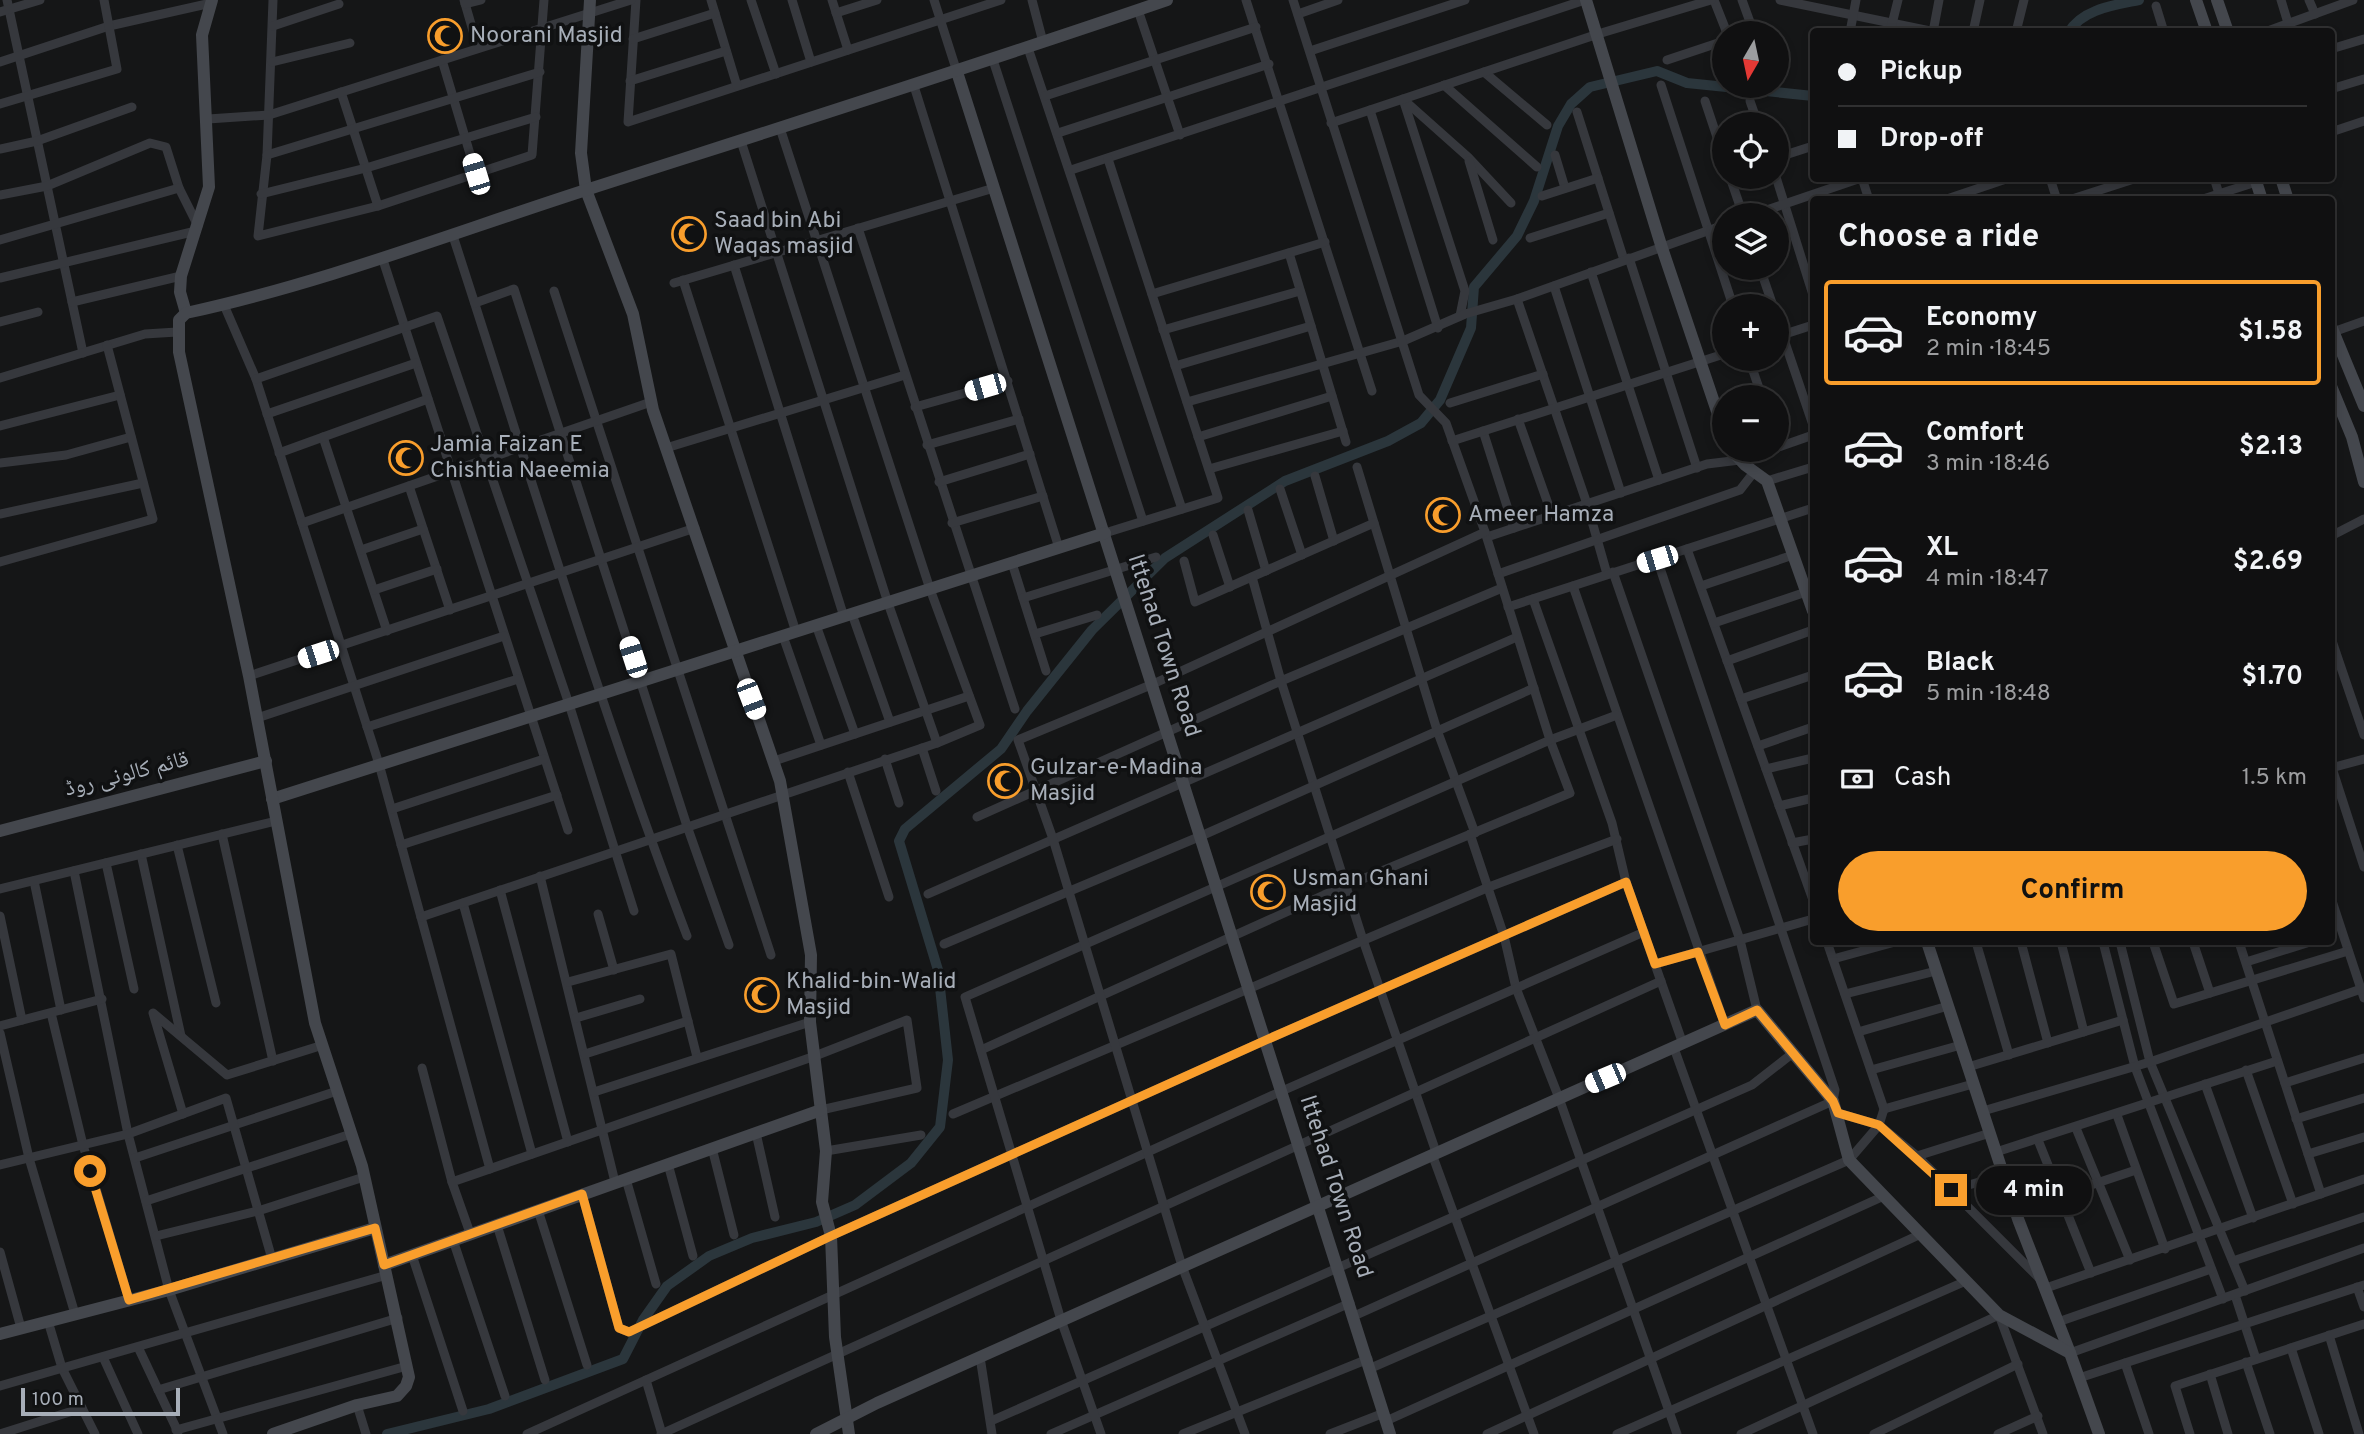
<!DOCTYPE html>
<meta charset="utf-8">
<style>
body{margin:0;font-family:Overpass,"Noto Naskh Arabic",sans-serif;background:#1e1e1f;color:#f1f3f6;height:100vh;display:flex;flex-direction:column;font-size:26px;white-space:nowrap}
*{box-sizing:border-box;margin:0}
p{font-size:23px;color:#9c9d9f}
.icon{flex:none;width:38px;height:38px;fill:none;stroke:currentColor;stroke-width:2;stroke-linecap:round;stroke-linejoin:round}
.map{position:relative;flex:1;overflow:hidden}
.panel{position:absolute;left:1810px;top:196px;width:525px;height:749px;display:flex;flex-direction:column;background:#101011;border-radius:7px;box-shadow:0 4px 10px #0003,0 0 0 2px #303031}
.panel>*{flex:none}
.top-card{position:absolute;left:1810px;top:28px;width:525px;height:154px;border-radius:7px;box-shadow:0 4px 10px #0003,0 0 0 2px #303031;display:grid;align-content:center;height:154px;padding:0 28px;background:#101011}
.needle{width:46px;rotate:189deg}
.tools{position:absolute;left:1712px;top:21px;display:grid;gap:14px}
.tools a{display:grid;place-items:center;width:77px;height:77px;border-radius:50%;background:#101011;box-shadow:0 4px 10px #0003,0 0 0 2px #303031;font-size:35px}
.scale{position:absolute;left:21px;bottom:18px;width:159px;box-sizing:border-box;padding-left:7px;border:4px solid #a7aeb8;border-top:0;font-size:19px;line-height:24px;white-space:nowrap;color:#a7aeb8;-webkit-text-stroke:5px #101112;paint-order:stroke}
.end{position:absolute;width:32px;height:32px;margin:-16px;border:9px solid #f99e2c;background:#111;box-shadow:0 0 0 4px #111}
.from{border-radius:50%}
.bubble{position:absolute;height:49px;border-radius:24px;background:#101011;box-shadow:0 4px 10px #0003,0 0 0 2px #303031;font-size:23px;font-weight:700;line-height:49px;text-align:center}
.car{position:absolute;width:21px;height:42px;margin:-21px -10px;border-radius:9px;box-shadow:0 0 5px 2px #0007;background:linear-gradient(#fff 24%,#345 0 40%,#fff 0 76%,#345 0 86%,#fff 0)}
.top-card b{display:flex;align-items:center;gap:24px;height:66px;font-size:26px}
.top-card b+b{border-top:2px solid #303031}
.top-card i{width:18px;height:18px;background:#f1f3f6}
ul{padding:0;list-style:none}
li{display:flex;align-items:center;gap:21px;height:105px;margin:0 14px 10px;padding:0 14px;border:4px solid transparent;border-radius:7px}
li div{flex:1}
li b{display:block;font-size:26px}
li em{font-style:normal;font-weight:700}
li.selected{border-color:#f99e2c}
li>.icon{width:63px;height:63px;stroke-width:1.5}
h2{padding:0 28px;font-size:32px;line-height:84px}
.pay{display:flex;align-items:center;gap:18px;height:77px;padding:0 28px;font-size:26px}
.pay p{margin-inline-start:auto}
.action{display:flex;gap:14px;margin-top:auto;padding:14px 28px}
.action a{flex:1;height:80px;border-radius:42px;background:#f99e2c;color:#111;font-size:28px;font-weight:700;line-height:80px;text-align:center}
.map>svg:first-child{display:block}
</style>
<div class="map">
<svg width="2364" height="1434" viewBox="0 0 2364 1434">
<rect width="100%" height="100%" fill="#151617"/>
<g fill="none" stroke-linecap="round" stroke-linejoin="round">
<!-- canal -->
<g stroke="#2b363c" stroke-width="10">
<path d="M2069,32C2082,9 2115,5 2139,0"/>
<path d="M387,1434L489,1409L623,1359L643,1320L667,1286L709,1256L752,1238L816,1222L855,1205L911,1163L940,1127L948,1060L938,970L899,841L905,829L1001,749L1027,711L1092,630L1165,558L1285,481L1388,441L1421,423L1440,400L1471,328L1474,287L1517,236L1534,201L1558,126L1571,104L1590,87L1657,71L1687,83L1813,96"/>
</g>
<!-- street -->
<g stroke="#36383d" stroke-width="9">
<path d="M7,0L83,353"/>
<path d="M273,0L267,155L258,236L378,206L532,155L544,0"/>
<path d="M464,0L478,48"/>
<path d="M636,0L628,122L1001,0"/>
<path d="M711,0L737,86"/>
<path d="M751,0L776,74"/>
<path d="M792,0L811,62"/>
<path d="M832,0L848,50"/>
<path d="M934,0L957,72"/>
<path d="M1032,0L1043,42"/>
<path d="M1246,0L1372,391"/>
<path d="M1714,0L1727,33"/>
<path d="M1742,0L1754,33"/>
<path d="M1780,0L1935,32"/>
<path d="M2281,0L2288,23"/>
<path d="M2309,0L2315,14"/>
<path d="M465,4L481,0"/>
<path d="M2156,6L2164,32"/>
<path d="M1138,10L1180,135"/>
<path d="M0,12L40,0"/>
<path d="M836,13L877,0"/>
<path d="M1298,14L1338,0"/>
<path d="M273,26L339,4"/>
<path d="M1850,32L1856,0"/>
<path d="M1890,32L1898,0"/>
<path d="M1933,32L1939,0"/>
<path d="M1973,32L1980,0"/>
<path d="M2016,32L2024,0"/>
<path d="M2265,32L2353,0"/>
<path d="M633,39L715,13"/>
<path d="M1028,48L1182,509"/>
<path d="M2331,49L2364,39"/>
<path d="M1310,51L1465,0"/>
<path d="M442,60L476,174"/>
<path d="M993,60L1143,521"/>
<path d="M1667,60L1724,41"/>
<path d="M0,62L109,26L211,3"/>
<path d="M272,62L350,43"/>
<path d="M1484,72L1547,125"/>
<path d="M630,81L726,51"/>
<path d="M1444,85L1537,167"/>
<path d="M1661,85L1733,306"/>
<path d="M914,86L1059,548"/>
<path d="M2331,89L2364,79"/>
<path d="M341,92L378,206"/>
<path d="M1045,96L1256,27"/>
<path d="M1403,99L1465,291L1460,316"/>
<path d="M1404,100L1468,157L1511,203"/>
<path d="M1705,101L1724,158"/>
<path d="M1750,101L1758,124"/>
<path d="M0,104L117,69L104,0"/>
<path d="M1370,110L1438,328"/>
<path d="M1577,112L1624,260"/>
<path d="M208,119L269,115L631,0"/>
<path d="M1331,123L1598,34L1711,0"/>
<path d="M780,128L930,589L980,725L937,743"/>
<path d="M2331,132L2364,121"/>
<path d="M1058,133L1269,64"/>
<path d="M0,149L37,141L132,107"/>
<path d="M267,155L540,72"/>
<path d="M1555,155L1565,188"/>
<path d="M1776,158L1813,146"/>
<path d="M1469,161L1493,240"/>
<path d="M1071,170L1585,0"/>
<path d="M1730,177L1743,215"/>
<path d="M1776,177L1813,295"/>
<path d="M1862,178L1869,200"/>
<path d="M2050,178L2057,200"/>
<path d="M2214,178L2221,200"/>
<path d="M261,194L366,168L536,117"/>
<path d="M0,195L47,186L150,143L166,147L179,188L198,226"/>
<path d="M1542,196L1598,178"/>
<path d="M1944,200L2009,178"/>
<path d="M2069,200L2137,178"/>
<path d="M2200,200L2256,182"/>
<path d="M1752,215L1861,178"/>
<path d="M858,228L1015,709"/>
<path d="M453,236C529,470 599,706 687,936"/>
<path d="M1530,238L1609,213"/>
<path d="M0,240L179,188"/>
<path d="M1289,253L1346,442"/>
<path d="M1629,258L1697,468"/>
<path d="M383,260L568,830"/>
<path d="M734,265L844,617"/>
<path d="M1760,268L1773,306"/>
<path d="M1591,272L1659,480"/>
<path d="M0,278L196,231"/>
<path d="M683,280L796,632"/>
<path d="M674,283L994,188"/>
<path d="M1554,286L1621,493"/>
<path d="M554,291L771,955"/>
<path d="M1152,294L1325,242"/>
<path d="M1517,299L1587,504L1607,574"/>
<path d="M72,302L181,276"/>
<path d="M475,303L514,289L687,826L729,945"/>
<path d="M224,305L256,379L379,764L490,1169"/>
<path d="M1776,316L1813,425"/>
<path d="M0,322L38,312"/>
<path d="M1163,330L1300,291"/>
<path d="M2333,332L2364,321"/>
<path d="M1776,337L1813,325"/>
<path d="M1749,359L1762,397"/>
<path d="M1175,366L1311,326"/>
<path d="M0,378L145,334L177,332"/>
<path d="M256,379L437,316L569,704L634,911"/>
<path d="M1187,402L1403,341L1465,314L1517,299L1724,225"/>
<path d="M1450,403L1543,374"/>
<path d="M915,407L1008,381"/>
<path d="M267,414L416,363"/>
<path d="M1518,419L1552,515"/>
<path d="M0,426L120,395"/>
<path d="M1483,431L1514,528"/>
<path d="M323,437L387,631"/>
<path d="M1198,437L1332,396"/>
<path d="M1452,441L1724,354"/>
<path d="M927,445L1019,419"/>
<path d="M666,448L905,375"/>
<path d="M1776,448L1813,435"/>
<path d="M279,453L428,399"/>
<path d="M0,463L66,455L131,437"/>
<path d="M1357,467L1437,730L1475,833"/>
<path d="M1209,469L1343,431"/>
<path d="M1315,476L1334,541"/>
<path d="M1767,481L1813,467"/>
<path d="M939,482L1030,454"/>
<path d="M409,486L450,610"/>
<path d="M1280,489L1302,555"/>
<path d="M1248,510L1266,571"/>
<path d="M0,514L143,483"/>
<path d="M302,523L651,402"/>
<path d="M952,523L1043,496"/>
<path d="M1105,533L1218,498L1108,159"/>
<path d="M1213,535L1230,587"/>
<path d="M2331,536L2364,519"/>
<path d="M1487,537L1707,464L1740,460L1770,450"/>
<path d="M1687,549L1813,900"/>
<path d="M361,550L423,529"/>
<path d="M1184,561L1195,602L1374,523"/>
<path d="M0,562L153,519L107,345"/>
<path d="M1012,563L1046,671"/>
<path d="M1613,572L1740,940L1757,1010"/>
<path d="M1498,574L1740,490L1754,472"/>
<path d="M1252,577L1281,681L1502,588"/>
<path d="M1573,586L1725,1025"/>
<path d="M1701,586L1793,555"/>
<path d="M374,590L437,569"/>
<path d="M1023,598L1156,557"/>
<path d="M1533,599L1612,823L1626,882L1683,1044"/>
<path d="M1508,607L1813,508"/>
<path d="M852,614L890,722"/>
<path d="M1714,623L1806,592"/>
<path d="M816,625L855,734"/>
<path d="M1035,634L1097,615"/>
<path d="M783,636L821,745"/>
<path d="M2331,638L2364,735"/>
<path d="M1727,661L1813,630"/>
<path d="M249,676L695,528"/>
<path d="M1741,699L1813,675"/>
<path d="M257,718L504,636"/>
<path d="M367,727L518,679"/>
<path d="M1758,746L1813,727"/>
<path d="M922,748L936,791"/>
<path d="M885,759L899,803"/>
<path d="M774,761L969,696"/>
<path d="M2331,765L2364,867"/>
<path d="M2331,768L2364,759"/>
<path d="M1766,769L1813,758"/>
<path d="M848,772L889,897"/>
<path d="M1779,806L1813,798"/>
<path d="M392,809L544,759"/>
<path d="M977,817L1281,681L1363,940L1436,1152"/>
<path d="M222,834L273,1061"/>
<path d="M1470,834L1504,936L1516,988L1559,1098L1677,1434"/>
<path d="M1792,843L1813,839"/>
<path d="M177,845L216,1003"/>
<path d="M401,845L557,795"/>
<path d="M141,854L181,1036"/>
<path d="M106,863L134,989"/>
<path d="M74,871L128,1134L169,1290L223,1434"/>
<path d="M540,876L615,1182"/>
<path d="M34,881L61,1010"/>
<path d="M0,889L276,821"/>
<path d="M500,890L568,1142"/>
<path d="M928,894L1517,637"/>
<path d="M2331,898L2364,998"/>
<path d="M463,903L532,1154"/>
<path d="M598,914L614,970"/>
<path d="M0,916L22,1020"/>
<path d="M421,917L937,743L888,603L741,141"/>
<path d="M1976,942L2009,1055"/>
<path d="M2021,942L2048,1043"/>
<path d="M2061,942L2084,1032"/>
<path d="M2103,942L2135,1067L2223,1299"/>
<path d="M2120,942L2150,1062L2245,1291"/>
<path d="M2153,942L2174,1004L2348,951"/>
<path d="M2193,942L2210,993"/>
<path d="M2239,942L2321,1194"/>
<path d="M944,944L1201,836L1534,688"/>
<path d="M1833,959L1895,942"/>
<path d="M2246,962L2310,942"/>
<path d="M1655,964L1813,919"/>
<path d="M568,982L671,954L697,1057"/>
<path d="M1845,994L1936,971"/>
<path d="M51,1013L83,1145L129,1300"/>
<path d="M576,1018L640,999"/>
<path d="M0,1026L102,999"/>
<path d="M1858,1032L1948,1006"/>
<path d="M0,1033L29,1158L75,1314"/>
<path d="M1674,1048L1813,1434"/>
<path d="M981,1050L1324,895L1570,793L1550,740L1617,715"/>
<path d="M585,1054L688,1021"/>
<path d="M1968,1067L2123,1020"/>
<path d="M422,1068L452,1182"/>
<path d="M1871,1070L1961,1045"/>
<path d="M2246,1070L2293,1204"/>
<path d="M2285,1083L2364,1058"/>
<path d="M2205,1084L2253,1218"/>
<path d="M594,1092L810,1022"/>
<path d="M1884,1109L1973,1084"/>
<path d="M1983,1111L2150,1062L2364,988"/>
<path d="M1838,1113L1879,1125L1917,1156L2039,1278"/>
<path d="M183,1114L153,1013L227,1075L323,1045"/>
<path d="M953,1114L1489,887L1617,839"/>
<path d="M2117,1115L2165,1249"/>
<path d="M2296,1119L2364,1098"/>
<path d="M2076,1128L2130,1260"/>
<path d="M756,1133L775,1217"/>
<path d="M2038,1140L2091,1273"/>
<path d="M712,1148L734,1235"/>
<path d="M826,1151L921,1135"/>
<path d="M1996,1152L2277,1061"/>
<path d="M1432,1154L1534,1434"/>
<path d="M2308,1154L2364,1137"/>
<path d="M1917,1156L1990,1133"/>
<path d="M135,1158L337,1091"/>
<path d="M668,1164L693,1256"/>
<path d="M0,1165L128,1134L226,1098L272,1259"/>
<path d="M626,1179L656,1284"/>
<path d="M1951,1190L2004,1175"/>
<path d="M582,1194L619,1328L629,1332L831,1236L1266,1040L1626,882"/>
<path d="M2061,1195L2136,1170"/>
<path d="M146,1201L351,1134"/>
<path d="M538,1210L587,1365"/>
<path d="M497,1225L545,1380"/>
<path d="M470,1233L452,1182L815,1056L907,1020L917,1088L821,1110"/>
<path d="M156,1236L258,1211L364,1177"/>
<path d="M453,1240L505,1396"/>
<path d="M0,1252L21,1328"/>
<path d="M412,1255L463,1411"/>
<path d="M2233,1261L2364,1217"/>
<path d="M2357,1287L2364,1307"/>
<path d="M2046,1288L2364,1179"/>
<path d="M2235,1295L2256,1359"/>
<path d="M1354,1316L1833,1101L1835,1090L1657,559"/>
<path d="M48,1321L62,1368L95,1434"/>
<path d="M2058,1322L2211,1269"/>
<path d="M2329,1335L2359,1434"/>
<path d="M138,1347L178,1432"/>
<path d="M2291,1348L2319,1434"/>
<path d="M2070,1353L2364,1248"/>
<path d="M103,1357L138,1434"/>
<path d="M980,1357L992,1434"/>
<path d="M2246,1362L2270,1434"/>
<path d="M2125,1363L2149,1434"/>
<path d="M1371,1368L1849,1160L1879,1125L1884,1109L1827,942"/>
<path d="M2210,1374L2228,1434"/>
<path d="M2079,1378L2364,1285"/>
<path d="M646,1380L662,1434"/>
<path d="M0,1386L387,1275"/>
<path d="M158,1390L398,1318"/>
<path d="M357,1405L366,1434"/>
<path d="M991,1421L1752,1085L1793,1053"/>
<path d="M1386,1421L1884,1196"/>
<path d="M176,1430L407,1366"/>
<path d="M0,1434L82,1408"/>
<path d="M527,1434L1282,1091L1644,932"/>
<path d="M661,1434L1661,981"/>
<path d="M1051,1434L1350,1303"/>
<path d="M1101,1434L1061,1320L965,997L1550,740L1485,532L1446,423L1419,395L1293,0"/>
<path d="M1183,1434L1368,1359"/>
<path d="M1245,1434L1182,1266L1053,839L1018,740L1153,684L1485,532"/>
<path d="M1330,1434L1384,1413"/>
<path d="M1487,1434L1921,1234"/>
<path d="M1617,1434L1966,1281"/>
<path d="M1741,1434L1999,1315L2043,1434"/>
<path d="M1874,1434L2018,1364"/>
<path d="M1998,1434L2038,1416"/>
<path d="M2190,1434L2175,1386L2364,1324"/>
</g>
<!-- secondary -->
<g stroke="#44474d" stroke-width="12">
<path d="M590,0L581,153L586,190L633,314L653,410L780,781L811,955L810,1022L826,1151L822,1202L831,1236L835,1337L849,1434"/>
<path d="M1586,0L1661,245L1724,432"/>
<path d="M2196,0L2207,32"/>
<path d="M2217,0L2228,32"/>
<path d="M957,72L1390,1434"/>
<path d="M2255,178L2262,200"/>
<path d="M2281,178L2288,200"/>
<path d="M186,313L180,292L181,276L209,187L202,35L212,0"/>
<path d="M2331,326L2364,406"/>
<path d="M2331,386L2352,437L2364,482"/>
<path d="M1731,450L1745,465L1767,481L1813,611"/>
<path d="M272,799L1105,533"/>
<path d="M0,831L266,761"/>
<path d="M1927,942L2018,1219L2070,1353"/>
<path d="M384,1265L821,1110"/>
<path d="M0,1334L169,1290L375,1228"/>
<path d="M273,1434L357,1405L397,1396L406,1386L409,1377L362,1166L315,1023L249,676L179,352V320L186,313C324,283 455,232 589,189C782,127 975,66 1167,0"/>
<path d="M816,1434L877,1403L1757,1010L1833,1101L1849,1160L1999,1315L2070,1353L2099,1434"/>
</g>
</g>
<g fill="none" stroke-linecap="round" stroke-linejoin="round">
<!-- route -->
<path stroke="#f99e2c" stroke-width="9" d="M90,1171L129,1300L375,1228L384,1265L582,1194L619,1328L629,1332L831,1236L1266,1040L1626,882L1655,964L1698,952L1725,1025L1757,1010L1833,1101L1838,1113L1879,1125L1951,1190"/>
</g>
<!-- icons -->
<defs>
<g id="mosque-ring" transform="scale(1.75)"><circle r="9.5" fill="#101112" stroke="#f99e2c" stroke-width="1.5"/><path d="M3.5-4.9A6 6 0 1 0 3.5 4.9A5 5 0 1 1 3.5-4.9Z" fill="#f99e2c"/></g>
</defs>
<g fill-rule="evenodd">
<use href="#mosque-ring" x="445" y="36"/>
<use href="#mosque-ring" x="689" y="234"/>
<use href="#mosque-ring" x="406" y="458"/>
<use href="#mosque-ring" x="1443" y="515"/>
<use href="#mosque-ring" x="1005" y="781"/>
<use href="#mosque-ring" x="1268" y="892"/>
<use href="#mosque-ring" x="762" y="995"/>
</g>
<g text-anchor="middle" dominant-baseline="central" stroke-width="7" stroke-linejoin="round" paint-order="stroke">
<!-- poi labels -->
<g font-size="23" fill="#a7aeb8" stroke="#101112" text-anchor="start">
<text x="470" y="36">Noorani Masjid</text>
<text x="714" y="221">Saad bin Abi<tspan x="714" dy="26">Waqas masjid</tspan></text>
<text x="430" y="445">Jamia Faizan E<tspan x="430" dy="26">Chishtia Naeemia</tspan></text>
<text x="1468" y="515">Ameer Hamza</text>
<text x="1030" y="768">Gulzar-e-Madina<tspan x="1030" dy="26">Masjid</tspan></text>
<text x="1292" y="879">Usman Ghani<tspan x="1292" dy="26">Masjid</tspan></text>
<text x="786" y="982">Khalid-bin-Walid<tspan x="786" dy="26">Masjid</tspan></text>
</g>
<!-- street labels -->
<g font-size="23" fill="#a7aeb8" stroke="#101112">
<text transform="translate(1163 646) rotate(72)">Ittehad Town Road</text>
<text transform="translate(127 775) rotate(-14)">قائم کالونی روڈ</text>
<text transform="translate(1335 1187) rotate(72)">Ittehad Town Road</text>
</g>
</g>
</svg>
<div class="tools">
<a><svg class="needle" viewBox="-14 -14 28 28"><path d="M0-13l5 13h-10z" fill="#e53935"/><path d="M0 13l5-13h-10z" fill="#9c9d9f"/></svg></a>
<a><svg class="icon" aria-label="locate" viewBox="0 0 24 24"><circle cx="12" cy="12" r="6"/><path d="M12 2v4M12 18v4M2 12h4M18 12h4"/></svg></a>
<a><svg class="icon" aria-label="layers" viewBox="0 0 24 24"><path d="M12 4l9 5-9 5-9-5zM3 14l9 5 9-5"/></svg></a>
<a>+</a>
<a>−</a>
</div>
<div class="scale">100 m</div>
<i class="end from" style="left:90px;top:1171px"></i>
<i class="end" style="left:1951px;top:1190px"></i>
<div class="bubble" style="left:1976px;top:1166px;width:116px">4 min</div>
<i class="car" style="left:476px;top:174px;rotate:343deg"></i>
<i class="car" style="left:985px;top:387px;rotate:254deg"></i>
<i class="car" style="left:1657px;top:559px;rotate:253deg"></i>
<i class="car" style="left:318px;top:654px;rotate:252deg"></i>
<i class="car" style="left:633px;top:657px;rotate:342deg"></i>
<i class="car" style="left:751px;top:699px;rotate:159deg"></i>
<i class="car" style="left:1605px;top:1078px;rotate:247deg"></i>
<div class="top-card">
<b><i class="from"></i>Pickup</b>
<b><i></i>Drop-off</b>
</div>
<section class="panel">
<h2>Choose a ride</h2>
<ul>
<li class="selected"><svg class="icon" aria-label="car" viewBox="0 0 24 24"><path d="M5 17H2v-5l4-1 3-4h7l3 4 3 1v5h-3M9 17h6M6 11h13"/><circle cx="7" cy="17" r="2"/><circle cx="17" cy="17" r="2"/></svg><div><b>Economy</b><p>2 min · 18:45</p></div><em>$1.58</em></li>
<li><svg class="icon" aria-label="car" viewBox="0 0 24 24"><path d="M5 17H2v-5l4-1 3-4h7l3 4 3 1v5h-3M9 17h6M6 11h13"/><circle cx="7" cy="17" r="2"/><circle cx="17" cy="17" r="2"/></svg><div><b>Comfort</b><p>3 min · 18:46</p></div><em>$2.13</em></li>
<li><svg class="icon" aria-label="car" viewBox="0 0 24 24"><path d="M5 17H2v-5l4-1 3-4h7l3 4 3 1v5h-3M9 17h6M6 11h13"/><circle cx="7" cy="17" r="2"/><circle cx="17" cy="17" r="2"/></svg><div><b>XL</b><p>4 min · 18:47</p></div><em>$2.69</em></li>
<li><svg class="icon" aria-label="car" viewBox="0 0 24 24"><path d="M5 17H2v-5l4-1 3-4h7l3 4 3 1v5h-3M9 17h6M6 11h13"/><circle cx="7" cy="17" r="2"/><circle cx="17" cy="17" r="2"/></svg><div><b>Black</b><p>5 min · 18:48</p></div><em>$1.70</em></li>
</ul>
<div class="pay"><svg class="icon" aria-label="cash" viewBox="0 0 24 24"><path d="M3 7h18v10H3z"/><circle cx="12" cy="12" r="2"/></svg>Cash<p>1.5 km</p></div>
<div class="action"><a>Confirm</a></div>
</section>
</div>
